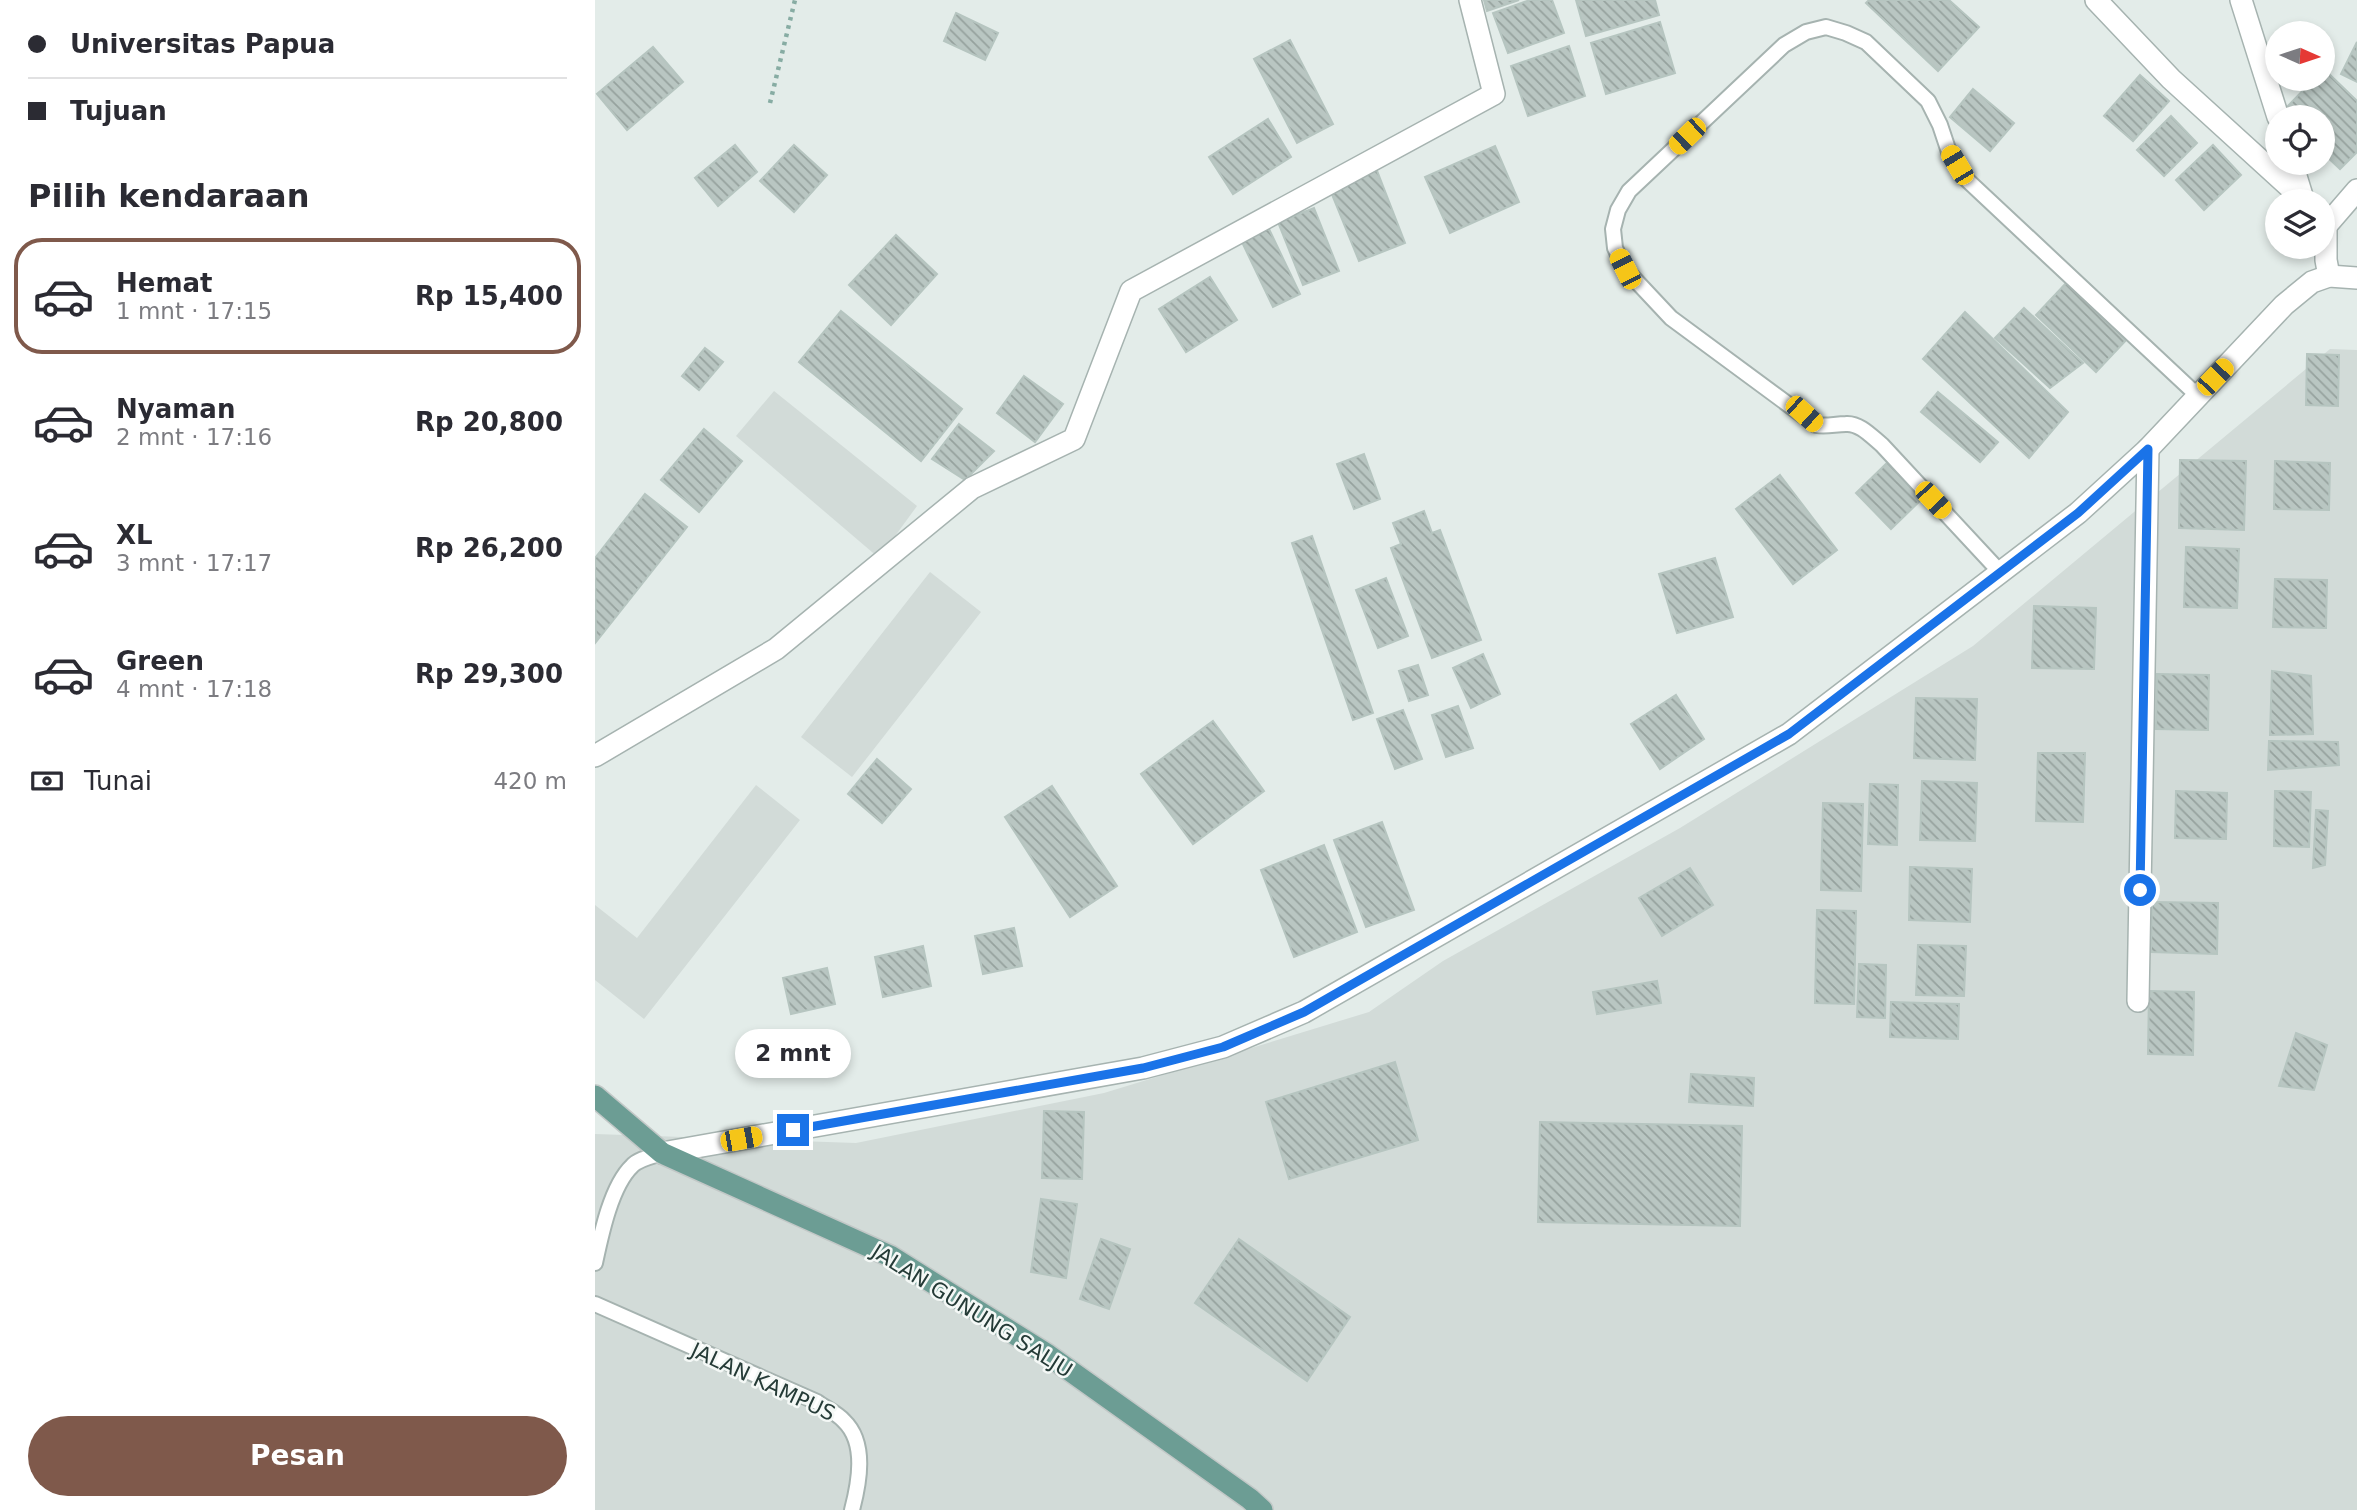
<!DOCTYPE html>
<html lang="id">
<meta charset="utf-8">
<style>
body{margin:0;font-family:"DejaVu Sans",sans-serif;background:#f7f7f7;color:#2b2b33;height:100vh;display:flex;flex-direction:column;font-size:26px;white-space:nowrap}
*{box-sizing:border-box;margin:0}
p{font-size:23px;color:#7c7c81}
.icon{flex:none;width:38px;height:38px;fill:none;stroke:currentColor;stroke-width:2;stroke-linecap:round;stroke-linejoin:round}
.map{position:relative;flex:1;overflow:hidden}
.side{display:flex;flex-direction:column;background:#fff;width:595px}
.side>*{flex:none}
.guide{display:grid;align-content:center;height:154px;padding:0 28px;background:#fff}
.needle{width:46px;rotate:93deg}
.fabs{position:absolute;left:1670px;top:21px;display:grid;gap:14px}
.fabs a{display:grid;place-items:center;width:70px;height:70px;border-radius:50%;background:#fff;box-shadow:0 4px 10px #0003;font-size:35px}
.end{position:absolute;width:32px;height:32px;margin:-16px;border:9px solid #1a73e8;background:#fff;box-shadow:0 0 0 4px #fff}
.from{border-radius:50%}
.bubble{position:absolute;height:49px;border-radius:24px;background:#fff;box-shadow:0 4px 10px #0003;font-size:23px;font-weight:700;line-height:49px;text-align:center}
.car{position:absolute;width:21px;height:42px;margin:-21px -10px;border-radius:9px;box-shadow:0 0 5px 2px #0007;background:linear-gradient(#f5c518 24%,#345 0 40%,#f5c518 0 76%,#345 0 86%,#f5c518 0)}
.guide b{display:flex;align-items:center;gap:24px;height:66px;font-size:26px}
.guide b+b{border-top:2px solid #e1e1e2}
.guide i{width:18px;height:18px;background:#2b2b33}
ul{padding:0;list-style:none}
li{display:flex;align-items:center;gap:21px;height:116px;margin:0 14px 10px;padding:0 14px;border:4px solid transparent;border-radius:28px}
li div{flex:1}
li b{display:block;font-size:26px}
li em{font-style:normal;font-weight:700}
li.on{border-color:#7f594b}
li>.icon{width:63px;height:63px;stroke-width:1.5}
h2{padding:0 28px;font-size:32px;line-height:84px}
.pay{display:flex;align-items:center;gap:18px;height:77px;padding:0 28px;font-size:26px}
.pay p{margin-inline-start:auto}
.primary-button{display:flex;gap:14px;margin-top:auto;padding:14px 28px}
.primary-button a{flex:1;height:80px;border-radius:42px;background:#7f594b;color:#fff;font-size:28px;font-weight:700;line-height:80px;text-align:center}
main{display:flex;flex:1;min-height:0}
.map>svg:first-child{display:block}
</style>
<main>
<section class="side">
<div class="guide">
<b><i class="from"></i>Universitas Papua</b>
<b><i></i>Tujuan</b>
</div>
<h2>Pilih kendaraan</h2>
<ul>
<li class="on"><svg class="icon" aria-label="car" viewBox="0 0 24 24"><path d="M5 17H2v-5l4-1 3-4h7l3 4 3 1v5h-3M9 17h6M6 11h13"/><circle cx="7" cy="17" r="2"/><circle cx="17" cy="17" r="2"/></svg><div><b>Hemat</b><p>1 mnt · 17:15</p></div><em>Rp 15,400</em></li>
<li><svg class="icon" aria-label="car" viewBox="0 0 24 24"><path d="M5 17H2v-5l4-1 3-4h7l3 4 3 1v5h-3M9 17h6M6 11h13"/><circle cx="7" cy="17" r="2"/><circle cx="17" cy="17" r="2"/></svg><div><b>Nyaman</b><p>2 mnt · 17:16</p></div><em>Rp 20,800</em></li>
<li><svg class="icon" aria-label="car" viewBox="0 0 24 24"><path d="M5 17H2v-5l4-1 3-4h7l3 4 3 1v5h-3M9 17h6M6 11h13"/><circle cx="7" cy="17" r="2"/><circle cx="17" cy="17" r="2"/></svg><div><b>XL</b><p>3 mnt · 17:17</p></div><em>Rp 26,200</em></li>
<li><svg class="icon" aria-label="car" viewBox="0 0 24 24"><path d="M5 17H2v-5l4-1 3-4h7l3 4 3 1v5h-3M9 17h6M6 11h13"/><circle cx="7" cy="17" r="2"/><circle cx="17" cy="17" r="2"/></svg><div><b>Green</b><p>4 mnt · 17:18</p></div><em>Rp 29,300</em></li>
</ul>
<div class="pay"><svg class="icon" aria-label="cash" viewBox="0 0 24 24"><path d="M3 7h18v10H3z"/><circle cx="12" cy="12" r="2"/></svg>Tunai<p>420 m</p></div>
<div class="primary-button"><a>Pesan</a></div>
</section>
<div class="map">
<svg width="1762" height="1510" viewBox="0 0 1762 1510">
<defs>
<pattern id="building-back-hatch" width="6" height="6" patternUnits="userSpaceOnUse" patternTransform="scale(1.75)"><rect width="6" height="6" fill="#b9c6c2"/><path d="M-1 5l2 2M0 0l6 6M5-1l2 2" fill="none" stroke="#96a29e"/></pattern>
</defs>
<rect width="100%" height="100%" fill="#e3ece9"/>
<!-- built -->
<g fill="#d2dbd8">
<path d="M1735,349L1762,350V1510H0V1134L261,1143L509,1093L774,1012L848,961L1085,828L1378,646Z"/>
<path d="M179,391L322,506L284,558L141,436Z"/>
<path d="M335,572L386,612L257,777L206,737Z"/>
<path d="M161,785L205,820L49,1019L0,980V905L42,938Z"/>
</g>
<!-- building -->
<g fill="url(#building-back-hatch)" stroke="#b6c5c0" stroke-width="2">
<path d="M889,0H924L892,11Z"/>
<path d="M935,0H957L969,33L913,53L898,13Z"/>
<path d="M981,0H1060L1064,15L991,36Z"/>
<path d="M1274,0H1354L1384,27L1343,71L1271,3Z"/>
<path d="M361,13L403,33L390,60L349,41Z"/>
<path d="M1065,22L1080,73L1011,94L996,43Z"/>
<path d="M695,40L738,124L702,143L659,59Z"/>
<path d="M1762,42V82L1746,74Z"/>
<path d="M974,46L990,96L933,116L916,66Z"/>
<path d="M58,47L88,82L32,130L2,94Z"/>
<path d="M1729,69L1762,101V152L1745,169L1727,152V117H1692L1687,112L1719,79H1727Z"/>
<path d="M1545,75L1574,101L1538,141L1509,116Z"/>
<path d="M1378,89L1419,123L1395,151L1355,117Z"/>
<path d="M1576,116L1602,143L1569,176L1542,150Z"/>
<path d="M673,119L696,157L638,194L614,157Z"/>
<path d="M140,145L162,172L123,206L100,178Z"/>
<path d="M199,145L232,175L199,212L165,181Z"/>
<path d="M1618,145L1646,175L1609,210L1581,180Z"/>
<path d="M900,146L924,202L855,233L830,177Z"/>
<path d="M781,168L810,243L764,261L734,187Z"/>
<path d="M719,208L744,271L708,285L683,222Z"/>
<path d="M673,227L705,294L678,307L646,240Z"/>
<path d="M301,235L342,274L296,325L254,285Z"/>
<path d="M615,277L642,320L591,352L564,309Z"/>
<path d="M1474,280L1534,337L1501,372L1441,315Z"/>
<path d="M1429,308L1488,363L1455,388L1400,338Z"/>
<path d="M246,311L367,409L326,461L204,362Z"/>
<path d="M1370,312L1473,412L1434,458L1328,359Z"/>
<path d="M110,348L128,362L104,390L87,376Z"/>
<path d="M1712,354L1744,355L1743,406L1711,405Z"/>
<path d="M429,376L468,404L440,442L402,413Z"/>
<path d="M1343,392L1403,442L1385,462L1326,412Z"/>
<path d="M364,424L399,451L370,480L337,459Z"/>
<path d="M109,429L147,461L104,512L66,480Z"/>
<path d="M769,454L785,499L759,509L742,464Z"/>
<path d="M1585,460L1651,461L1649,530L1584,528Z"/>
<path d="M1294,461L1329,497L1296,529L1261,493Z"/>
<path d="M1680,461L1735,463L1734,510L1679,509Z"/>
<path d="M1185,475L1242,550L1198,584L1141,509Z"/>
<path d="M50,494L92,527L1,642L0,558Z"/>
<path d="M829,511L837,533L845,530L886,640L837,658L796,548L806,544L798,523Z"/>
<path d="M717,536L778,713L758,720L697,543Z"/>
<path d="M1591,547L1644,549L1642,608L1589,607Z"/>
<path d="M1120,558L1138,617L1082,633L1064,574Z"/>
<path d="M791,578L813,636L783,648L761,590Z"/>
<path d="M1680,579L1732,580L1731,628L1678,627Z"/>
<path d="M1439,606L1501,608L1499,669L1437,668Z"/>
<path d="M888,654L905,694L876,708L858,668Z"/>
<path d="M823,665L833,695L814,701L804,671Z"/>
<path d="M1677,671L1716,676L1718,734L1675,735Z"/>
<path d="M1562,674L1614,675L1613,730L1561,729Z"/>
<path d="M1081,695L1109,739L1065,769L1036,724Z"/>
<path d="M1321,698L1382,699L1380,760L1319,758Z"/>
<path d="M863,706L878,748L851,757L837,715Z"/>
<path d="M808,710L827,759L800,769L782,719Z"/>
<path d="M618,721L669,791L598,844L546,774Z"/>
<path d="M1674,741L1743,742L1744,765L1673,770Z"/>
<path d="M1443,753H1490L1488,822L1441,821Z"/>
<path d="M282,759L316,789L287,823L253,794Z"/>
<path d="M1327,781L1382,783L1380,841L1325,840Z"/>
<path d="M1275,784L1303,785L1302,845L1273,844Z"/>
<path d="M457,786L522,886L475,917L410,817Z"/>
<path d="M1581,791L1632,793L1631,839L1580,838Z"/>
<path d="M1680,791L1716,792L1714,847L1679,846Z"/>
<path d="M1228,803L1268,804L1266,891L1226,890Z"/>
<path d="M1721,810L1733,811L1730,865L1718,868Z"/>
<path d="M787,822L819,910L771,927L739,840Z"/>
<path d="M729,845L762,932L699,957L666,870Z"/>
<path d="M1315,867L1377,869L1375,922L1314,920Z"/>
<path d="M1095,868L1118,905L1067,936L1044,898Z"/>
<path d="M1557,902L1623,903L1622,954L1556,952Z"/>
<path d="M1222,910L1261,911L1259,1004L1220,1003Z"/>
<path d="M419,928L427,966L388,974L380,936Z"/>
<path d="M1323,945L1371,946L1369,996L1321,995Z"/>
<path d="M328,946L336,986L288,997L280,957Z"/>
<path d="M1264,964L1291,965L1290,1018L1262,1017Z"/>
<path d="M232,968L240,1004L196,1014L188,978Z"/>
<path d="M1062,981L1066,1003L1002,1014L998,992Z"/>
<path d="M1554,991L1599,992L1598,1055L1553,1054Z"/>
<path d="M1296,1002L1364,1004L1363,1039L1295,1037Z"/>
<path d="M1701,1033L1732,1045L1719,1090L1684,1086Z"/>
<path d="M800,1062L823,1140L694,1179L671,1102Z"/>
<path d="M1096,1074L1159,1078L1158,1106L1094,1102Z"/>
<path d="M449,1111L489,1112L487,1179L447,1178Z"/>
<path d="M945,1122L1147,1126L1145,1226L943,1222Z"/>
<path d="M446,1199L482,1204L471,1278L436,1272Z"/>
<path d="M506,1239L535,1249L514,1309L485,1299Z"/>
<path d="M644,1239L755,1317L712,1381L600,1303Z"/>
</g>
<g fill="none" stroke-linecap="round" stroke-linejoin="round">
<!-- lane casing -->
<g stroke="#a6b3b0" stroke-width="18">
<g id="lane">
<path d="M1406,573L1287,445C1277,437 1265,423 1251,424C1240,424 1232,427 1221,425L1076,318L1030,269L1020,248L1018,229L1023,210L1034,191L1189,45L1211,32L1231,27L1251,33L1271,42L1333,101L1345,125L1354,152L1370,178L1603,396"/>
<path d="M0,1263C6,1235 16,1186 37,1166C43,1159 58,1156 67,1153"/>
<path d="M0,1304L222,1402C230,1408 242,1413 249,1421C272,1443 264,1483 257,1510"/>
</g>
</g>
<!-- street casing -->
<g stroke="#a6b3b0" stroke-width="24">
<g id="street">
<path d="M1501,0L1576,79L1710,201"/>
<path d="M1646,0L1683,117"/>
<path d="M1697,163L1708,199"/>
<path d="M1727,222L1731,226V260L1734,276"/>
<path d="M1731,226L1762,190"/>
<path d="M0,756L181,649L377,488L479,439L536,291L899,94L875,0"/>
<path d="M1543,1001L1553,449"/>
<path d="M67,1153L548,1068L628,1047L709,1012L1194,734L1483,513L1553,449L1689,305L1717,282L1734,276L1762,278"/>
</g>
</g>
<!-- primary casing -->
<g stroke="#c2c8c7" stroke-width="24">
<path id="primary" d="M0,1096L67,1153L295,1256L453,1355L655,1499L667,1510"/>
</g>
<!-- path -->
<path stroke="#87aca3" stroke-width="4.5" stroke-dasharray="3.5 5" stroke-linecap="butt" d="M175,103L200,0"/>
<!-- lane -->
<use href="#lane" stroke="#fff" stroke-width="14"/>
<!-- street -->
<use href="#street" stroke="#fff" stroke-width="21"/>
<!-- primary -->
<use href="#primary" stroke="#6c9d94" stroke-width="21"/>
</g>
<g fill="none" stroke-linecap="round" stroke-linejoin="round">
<!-- route -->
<path stroke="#1a73e8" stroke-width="9" d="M198,1130L548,1068L628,1047L709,1012L1194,734L1483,513L1553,449L1545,890"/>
</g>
<g text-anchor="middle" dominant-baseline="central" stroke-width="5" stroke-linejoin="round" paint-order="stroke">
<!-- street labels -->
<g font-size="21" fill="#253b37" stroke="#f4f8f6">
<text transform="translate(377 1311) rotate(32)">JALAN GUNUNG SALJU</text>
<text transform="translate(168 1382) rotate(25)">JALAN KAMPUS</text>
</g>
</g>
</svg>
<div class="fabs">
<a><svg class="needle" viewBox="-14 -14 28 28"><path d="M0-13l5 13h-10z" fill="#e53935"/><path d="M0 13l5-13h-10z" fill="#7c7c81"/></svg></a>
<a><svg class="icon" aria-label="locate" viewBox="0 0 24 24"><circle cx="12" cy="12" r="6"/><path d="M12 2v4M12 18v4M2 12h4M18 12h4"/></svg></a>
<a><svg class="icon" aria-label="layers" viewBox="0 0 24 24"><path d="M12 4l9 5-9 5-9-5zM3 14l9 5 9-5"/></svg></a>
</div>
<i class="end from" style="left:1545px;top:890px"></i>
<i class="end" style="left:198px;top:1130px"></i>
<div class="bubble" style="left:140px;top:1029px;width:116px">2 mnt</div>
<i class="car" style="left:1092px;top:136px;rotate:226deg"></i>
<i class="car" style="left:1362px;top:165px;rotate:329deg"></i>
<i class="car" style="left:1030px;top:269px;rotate:333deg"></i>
<i class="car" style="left:1620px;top:377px;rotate:44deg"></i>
<i class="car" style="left:1209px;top:414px;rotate:132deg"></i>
<i class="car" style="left:1338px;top:500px;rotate:137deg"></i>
<i class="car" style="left:146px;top:1139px;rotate:80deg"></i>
</div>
</main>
